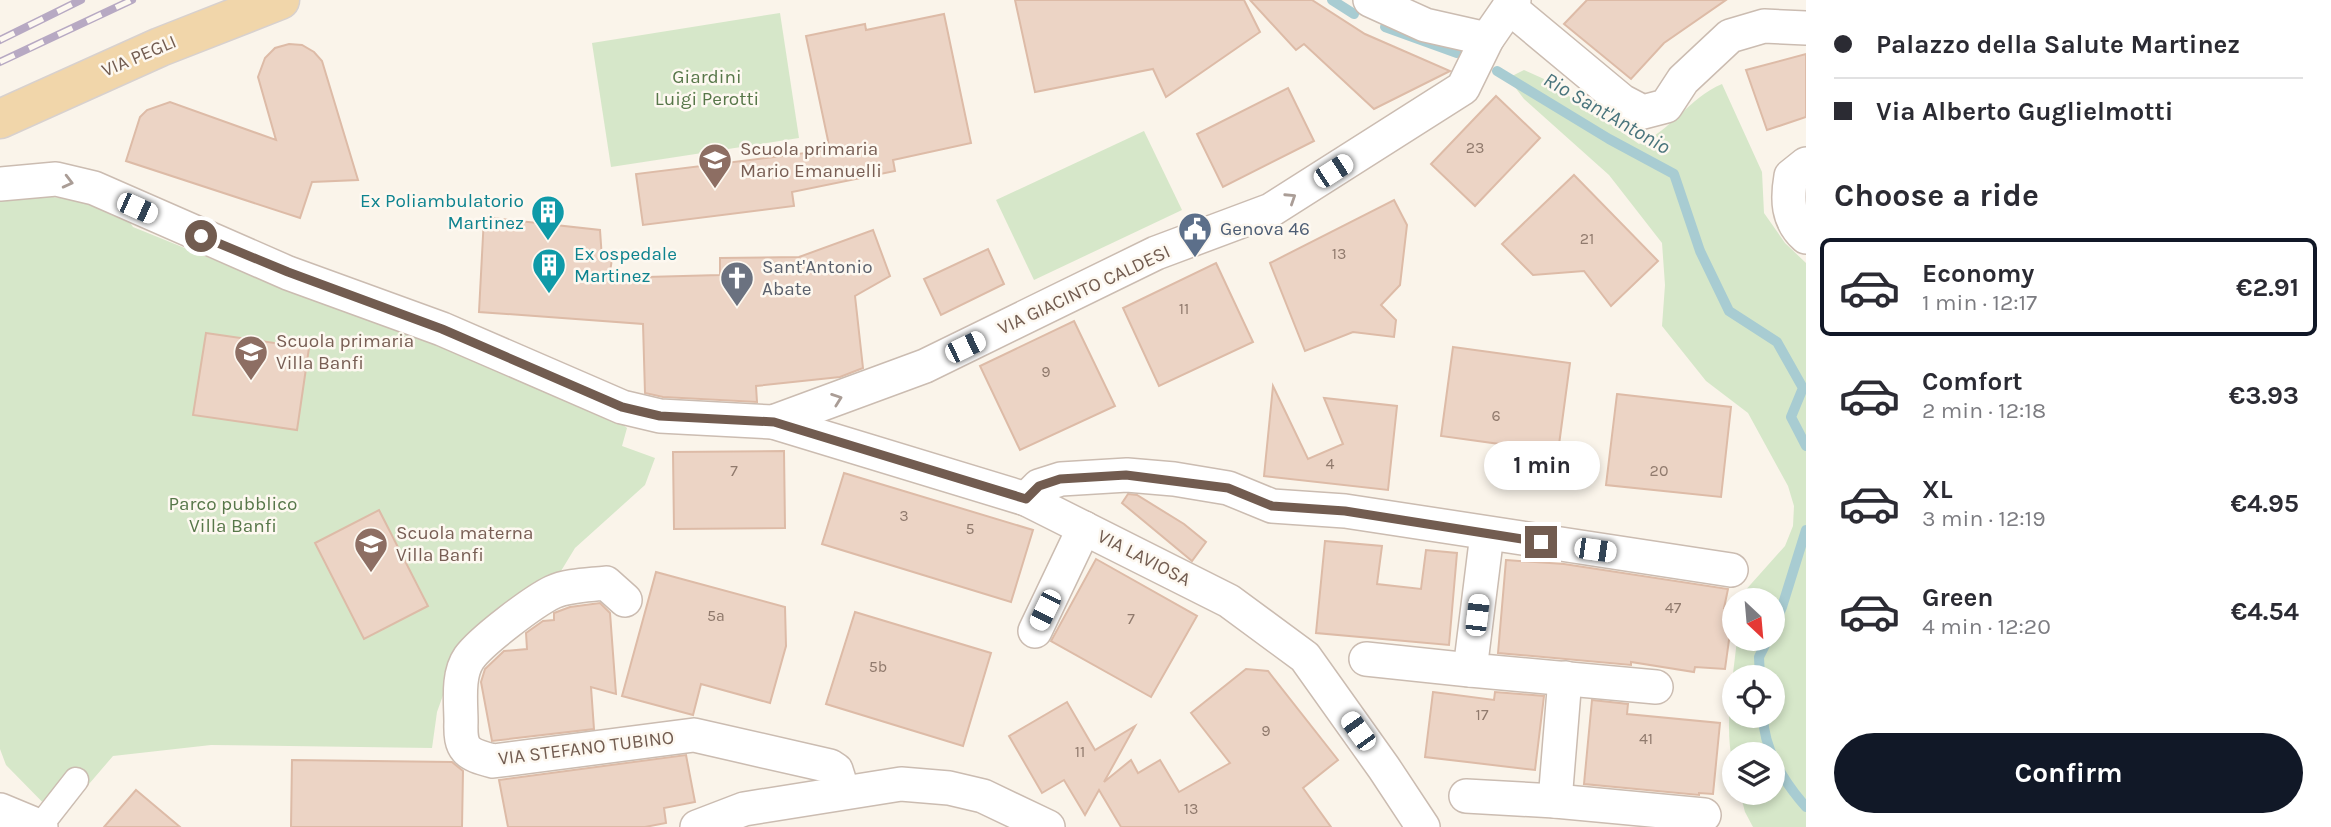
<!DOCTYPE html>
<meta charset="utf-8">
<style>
body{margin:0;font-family:Karla,sans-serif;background:#f2f2f3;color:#2b2b33;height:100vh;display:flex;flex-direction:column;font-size:26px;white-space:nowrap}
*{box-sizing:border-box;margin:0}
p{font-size:23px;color:#7c7c81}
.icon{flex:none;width:38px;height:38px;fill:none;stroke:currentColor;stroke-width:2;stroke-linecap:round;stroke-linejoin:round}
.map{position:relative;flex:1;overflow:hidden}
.drawer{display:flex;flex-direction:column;background:#fff;width:525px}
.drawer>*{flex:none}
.guide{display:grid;align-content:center;height:154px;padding:0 28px;background:#fff}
.needle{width:46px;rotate:154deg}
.tools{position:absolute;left:1722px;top:588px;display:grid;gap:14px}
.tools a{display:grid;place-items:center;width:63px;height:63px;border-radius:50%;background:#fff;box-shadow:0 4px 10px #0003;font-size:35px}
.end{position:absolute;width:32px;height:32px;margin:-16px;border:9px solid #725c50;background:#fff;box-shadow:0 0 0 4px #fff}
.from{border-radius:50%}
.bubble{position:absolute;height:49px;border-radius:24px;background:#fff;box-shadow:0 4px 10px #0003;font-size:23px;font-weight:700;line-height:49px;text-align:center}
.car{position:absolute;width:21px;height:42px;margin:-21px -10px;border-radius:9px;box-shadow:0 0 5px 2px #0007;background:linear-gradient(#fff 24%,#345 0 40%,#fff 0 76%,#345 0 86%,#fff 0)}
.guide b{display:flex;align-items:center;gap:24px;height:66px;font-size:26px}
.guide b+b{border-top:2px solid #e1e1e2}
.guide i{width:18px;height:18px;background:#2b2b33}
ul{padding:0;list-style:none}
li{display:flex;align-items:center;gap:21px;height:98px;margin:0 14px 10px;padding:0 14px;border:4px solid transparent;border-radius:10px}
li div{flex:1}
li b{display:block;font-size:26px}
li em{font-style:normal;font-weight:700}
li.current{border-color:#111827}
li>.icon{width:63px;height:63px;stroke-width:1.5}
h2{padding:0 28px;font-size:32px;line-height:84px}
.button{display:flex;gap:14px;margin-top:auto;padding:14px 28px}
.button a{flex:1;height:80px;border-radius:42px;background:#111827;color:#fff;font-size:28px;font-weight:700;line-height:80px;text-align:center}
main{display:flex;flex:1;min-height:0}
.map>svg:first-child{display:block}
</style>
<main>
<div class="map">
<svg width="1806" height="827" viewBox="0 0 1806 827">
<rect width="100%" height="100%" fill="#faf4ea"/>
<!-- green -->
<g fill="#d6e7c9" fill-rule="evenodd">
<path d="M780,13L799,138L611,167L592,43Z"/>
<path d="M1524,70L1544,79L1639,144C1672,130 1689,98 1722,84L1762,172L1764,213L1785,243L1806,263V827H1753L1745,812L1740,793H1773V754H1734V770C1723,727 1733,681 1737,639H1773V600H1742L1743,593L1785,546L1793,526L1794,506L1788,486L1748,413L1706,381L1662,326L1665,285L1662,243L1609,175L1524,99L1508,78ZM1734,677H1773V716H1734Z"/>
<path d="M1144,131L1182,210L1034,280L996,200Z"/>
<path d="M31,194L75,200L124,213L133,227L276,285L421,336L617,420L627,428L622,446L655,458L645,485L575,548L561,571L545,585L517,597L477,626L456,659L437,712L432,748L211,745L113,756L59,819L6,765L0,749V198Z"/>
</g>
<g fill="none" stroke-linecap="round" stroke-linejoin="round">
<!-- stream -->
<g stroke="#a8ccd2" stroke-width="10">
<path d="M1332,0L1354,14"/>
<path d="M1385,27L1457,53"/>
<path d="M1497,71L1609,139L1674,174L1700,251L1729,311L1777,342L1803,388L1791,417L1806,446"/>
<path d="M1773,628L1782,607L1806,530"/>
<path d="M1760,677L1759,657L1768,639"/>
<path d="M1763,716C1764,750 1784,782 1806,807"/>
</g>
</g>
<!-- building -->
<g fill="#ecd4c5" stroke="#ddbba7" stroke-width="2">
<path d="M1015,0H1244L1260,32L1166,97L1153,69L1035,92Z"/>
<path d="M1250,0H1312L1365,34L1450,71L1374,109L1304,44L1296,50Z"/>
<path d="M1587,0H1726L1664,43L1631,79L1564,24Z"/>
<path d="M944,14L971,143L893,160L895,171L792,192L794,206L643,225L636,174L830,150L806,36L865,24L866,30Z"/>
<path d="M289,44L302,45L314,52L322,61L358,180L312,182L300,218L126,161L140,117L147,110L170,102L276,140L258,77L265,58L275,48Z"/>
<path d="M1806,54V117L1767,130L1746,70Z"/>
<path d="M1288,88L1314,141L1223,187L1197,134Z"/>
<path d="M1496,96L1540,138L1475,206L1431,164Z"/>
<path d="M1574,175L1658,261L1611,306L1584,271L1533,275L1502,244Z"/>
<path d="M1394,200L1407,225L1400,285L1381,305L1396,320L1394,337L1353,332L1305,351L1270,263Z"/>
<path d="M484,217L600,230L602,259H612L609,278L720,275V258L799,257L873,230L890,276L855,296L863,368L840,377L756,386L757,402L663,397L645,393L643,324L479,312Z"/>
<path d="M988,249L1004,284L941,315L924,279Z"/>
<path d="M1216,263L1253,342L1159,386L1123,308Z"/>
<path d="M1074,321L1115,406L1020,450L980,366Z"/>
<path d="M206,333L309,348L297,430L193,415Z"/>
<path d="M1453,347L1570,363L1558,452L1441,436Z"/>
<path d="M1273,386L1308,459L1343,444L1324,398L1397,406L1388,490L1264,476Z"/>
<path d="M1617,394L1731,407L1721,497L1606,485Z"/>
<path d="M784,451L785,528L674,529L673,452Z"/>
<path d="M844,473L1033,530L1011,602L822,544Z"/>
<path d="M1128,494L1137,495L1184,524L1206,542L1192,561L1122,503Z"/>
<path d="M379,510L428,606L364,639L315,543Z"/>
<path d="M1325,541L1382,546L1377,584L1421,589L1426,550L1457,553L1449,645L1316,633Z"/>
<path d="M1096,559L1197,616L1151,697L1051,641Z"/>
<path d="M1506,560L1564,564L1728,589L1724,608L1733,611L1725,669L1695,667L1694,672L1631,662V665L1498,653Z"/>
<path d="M656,572L785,607L786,646L770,703L701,684L693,715L622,696Z"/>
<path d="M600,603L610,613L616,694L591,687L594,729L492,741L481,682L485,669L504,651L527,649L526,633L543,621L554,620V613L570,607Z"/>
<path d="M855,612L991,653L963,746L826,704Z"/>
<path d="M1246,669L1268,671L1338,760L1303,788L1331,827H1121L1099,790L1085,815L1064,780L1042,793L1009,736L1067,702L1095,750L1135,726L1104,782L1131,760L1138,773L1160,760L1179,792L1230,763L1191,713Z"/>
<path d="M1433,692L1494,700L1495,692L1544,696L1535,770L1425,757Z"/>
<path d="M1592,700L1628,704L1627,714L1720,723L1713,794L1699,793V795L1584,784Z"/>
<path d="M686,755L695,802L664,808L666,823L645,827H508L499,780Z"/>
<path d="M292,760L452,762L463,771L462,827H291Z"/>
<path d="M136,790L180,827H104Z"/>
</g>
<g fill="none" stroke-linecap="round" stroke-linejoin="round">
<!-- pedestrian casing -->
<g stroke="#cbbcb1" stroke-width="27">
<path id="pedestrian" d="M40,826L76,780"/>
</g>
<!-- minor casing -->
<g stroke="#cbbcb1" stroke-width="36">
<g id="minor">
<path d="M1370,0L1425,25L1487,39"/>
<path d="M1509,7L1622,101L1643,112L1666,106L1683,80L1730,36L1764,26L1806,28"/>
<path d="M1806,164L1791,176C1787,199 1787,220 1806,237"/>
<path d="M0,184L56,179L94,188L288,273L442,329L622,407L660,416L773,422L925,366L1156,253L1271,210L1463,88L1487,39L1514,0"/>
<path d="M773,422L1026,499L1229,601L1305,657L1384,768L1423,827"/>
<path d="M1026,499L1039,486L1061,479L1127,475L1174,479L1228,488L1272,506L1345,511L1731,570"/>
<path d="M1487,534L1470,670L1656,687"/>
<path d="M625,600L606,583C590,585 568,585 553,592C534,601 481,641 469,658C457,675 461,703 461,722C460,750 466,754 493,761L694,735L830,766L836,770L843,792"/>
<path d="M1035,631L1084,528"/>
<path d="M1366,659L1470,670"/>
<path d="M1466,796L1555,801L1704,815"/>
<path d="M1555,801L1565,678"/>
<path d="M0,810L41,827"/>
<path d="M697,827L744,809L901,784L949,788L983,796L1048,827"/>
</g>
</g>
<!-- primary casing -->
<g stroke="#d8d1ce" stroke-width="41">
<path id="primary" d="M0,119L160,47L280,0"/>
</g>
<!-- pedestrian -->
<use href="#pedestrian" stroke="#fff" stroke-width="24"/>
<!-- minor -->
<use href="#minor" stroke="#fff" stroke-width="33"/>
<!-- primary -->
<use href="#primary" stroke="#f1d6aa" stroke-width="38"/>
<!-- rail casing -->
<g stroke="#b7a9c3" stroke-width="8">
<g id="rail">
<path d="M0,40L81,0"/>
<path d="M0,62L132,0"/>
</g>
</g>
<!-- rail -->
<use href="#rail" stroke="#fdf8f0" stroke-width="5" stroke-dasharray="16" stroke-linecap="butt"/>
</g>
<!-- one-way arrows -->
<defs><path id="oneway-chevron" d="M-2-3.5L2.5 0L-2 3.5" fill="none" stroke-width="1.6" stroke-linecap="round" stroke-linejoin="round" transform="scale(1.75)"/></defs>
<g stroke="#aa9d96">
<use href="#oneway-chevron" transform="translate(68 182) rotate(14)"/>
<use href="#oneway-chevron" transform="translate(1291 198) rotate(-33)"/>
<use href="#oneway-chevron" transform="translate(837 399) rotate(-20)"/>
</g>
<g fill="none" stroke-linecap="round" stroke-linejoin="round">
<!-- route -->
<path stroke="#725c50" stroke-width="9" d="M201,236L288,272L442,329L622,407L660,416L774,422L1026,499L1039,486L1060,479L1126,475L1228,488L1272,506L1345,511L1541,542"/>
</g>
<!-- icons -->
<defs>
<g id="school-pin" transform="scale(1.75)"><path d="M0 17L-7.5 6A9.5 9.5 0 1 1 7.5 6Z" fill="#8d6e63" stroke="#fdf8f0"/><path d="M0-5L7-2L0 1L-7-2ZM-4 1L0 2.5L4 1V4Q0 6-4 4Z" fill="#fff"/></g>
<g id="building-pin" transform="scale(1.75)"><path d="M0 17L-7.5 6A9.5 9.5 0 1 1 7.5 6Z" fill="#0f9aa8" stroke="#fdf8f0"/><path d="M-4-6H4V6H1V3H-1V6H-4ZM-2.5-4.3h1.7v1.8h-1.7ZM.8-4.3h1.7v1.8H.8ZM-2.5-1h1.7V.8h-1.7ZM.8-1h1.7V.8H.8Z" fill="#fff"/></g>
<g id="civic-pin" transform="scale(1.75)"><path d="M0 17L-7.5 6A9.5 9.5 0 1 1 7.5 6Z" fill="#5c6f8a" stroke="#fdf8f0"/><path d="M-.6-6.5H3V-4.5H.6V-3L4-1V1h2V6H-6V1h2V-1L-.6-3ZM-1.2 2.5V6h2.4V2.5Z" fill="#fff"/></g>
<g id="church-pin" transform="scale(1.75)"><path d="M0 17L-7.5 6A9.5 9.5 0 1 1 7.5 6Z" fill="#6b7280" stroke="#fdf8f0"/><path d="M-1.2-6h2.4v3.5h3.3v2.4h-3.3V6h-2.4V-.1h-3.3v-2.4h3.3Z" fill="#fff"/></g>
</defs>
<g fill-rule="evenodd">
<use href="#school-pin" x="715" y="160"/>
<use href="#building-pin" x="548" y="212"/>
<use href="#civic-pin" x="1195" y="229"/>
<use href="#building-pin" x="549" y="265"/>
<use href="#church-pin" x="737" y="278"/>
<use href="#school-pin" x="251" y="352"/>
<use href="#school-pin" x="371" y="544"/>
</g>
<g text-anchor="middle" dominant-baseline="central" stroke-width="5" stroke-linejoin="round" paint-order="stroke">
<!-- number labels -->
<g font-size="16" fill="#907a6d">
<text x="1475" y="147">23</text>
<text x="1587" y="238">21</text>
<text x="1339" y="253">13</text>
<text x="1184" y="308">11</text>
<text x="1046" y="371">9</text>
<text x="1496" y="415">6</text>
<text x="1330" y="463">4</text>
<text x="734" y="470">7</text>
<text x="1659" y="470">20</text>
<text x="904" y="515">3</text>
<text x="970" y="528">5</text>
<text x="1673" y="607">47</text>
<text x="716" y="615">5a</text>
<text x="1131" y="618">7</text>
<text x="878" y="666">5b</text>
<text x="1482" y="714">17</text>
<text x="1266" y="730">9</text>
<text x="1646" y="738">41</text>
<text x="1080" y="751">11</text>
<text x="1191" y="808">13</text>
</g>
<!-- street labels -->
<g font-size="19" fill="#725c50" stroke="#fdf8f0">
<text transform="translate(139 56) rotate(-23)">VIA PEGLI</text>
<text transform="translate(1084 290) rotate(-25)">VIA GIACINTO CALDESI</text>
<text transform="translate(1144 558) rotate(27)">VIA LAVIOSA</text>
<text transform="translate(586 748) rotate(-7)">VIA STEFANO TUBINO</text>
</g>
<!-- park labels -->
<g font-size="19" fill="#577749" stroke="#fdf8f0">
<text x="707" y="77">Giardini<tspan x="707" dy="22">Luigi Perotti</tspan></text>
<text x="233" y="504">Parco pubblico<tspan x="233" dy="22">Villa Banfi</tspan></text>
</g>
<!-- education labels -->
<g font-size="19" fill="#785e54" stroke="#fdf8f0" text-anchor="start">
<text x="740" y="149">Scuola primaria<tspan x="740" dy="22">Mario Emanuelli</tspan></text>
<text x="276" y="341">Scuola primaria<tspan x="276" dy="22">Villa Banfi</tspan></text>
<text x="396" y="533">Scuola materna<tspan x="396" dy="22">Villa Banfi</tspan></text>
</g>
<!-- culture labels -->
<g font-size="19" fill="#0d838f" stroke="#fdf8f0" text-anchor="end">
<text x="524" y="201">Ex Poliambulatorio<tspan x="524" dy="22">Martinez</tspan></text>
<text x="574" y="254" text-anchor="start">Ex ospedale<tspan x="574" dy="22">Martinez</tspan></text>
</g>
<!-- service labels -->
<g font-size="19" fill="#4e5e75" stroke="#fdf8f0" text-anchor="start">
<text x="1220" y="229">Genova 46</text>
</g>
<!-- worship labels -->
<g font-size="19" fill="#5b616d" stroke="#fdf8f0" text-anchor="start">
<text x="762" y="267">Sant'Antonio<tspan x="762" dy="22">Abate</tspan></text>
</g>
<!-- water labels -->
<g font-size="21" font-style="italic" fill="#49747c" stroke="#fdf8f0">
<text transform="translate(1607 113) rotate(30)">Rio Sant'Antonio</text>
</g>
</g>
</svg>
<div class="tools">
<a><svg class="needle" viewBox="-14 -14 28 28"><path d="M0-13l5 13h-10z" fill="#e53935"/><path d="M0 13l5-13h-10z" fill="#7c7c81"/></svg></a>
<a><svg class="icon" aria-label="locate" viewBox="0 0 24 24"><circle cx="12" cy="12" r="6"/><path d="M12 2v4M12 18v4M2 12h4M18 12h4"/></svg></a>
<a><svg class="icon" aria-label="layers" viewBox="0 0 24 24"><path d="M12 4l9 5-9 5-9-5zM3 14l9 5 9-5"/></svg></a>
</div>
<i class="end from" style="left:201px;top:236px"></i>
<i class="end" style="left:1541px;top:542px"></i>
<div class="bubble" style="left:1484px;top:441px;width:116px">1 min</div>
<i class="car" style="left:1333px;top:171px;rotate:57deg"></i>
<i class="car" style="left:137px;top:208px;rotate:114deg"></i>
<i class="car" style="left:965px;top:347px;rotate:64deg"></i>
<i class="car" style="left:1595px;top:550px;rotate:98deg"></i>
<i class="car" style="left:1045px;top:610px;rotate:206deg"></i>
<i class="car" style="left:1477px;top:615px;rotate:7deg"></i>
<i class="car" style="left:1358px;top:731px;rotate:324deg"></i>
</div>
<section class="drawer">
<div class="guide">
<b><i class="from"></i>Palazzo della Salute Martinez</b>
<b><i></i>Via Alberto Guglielmotti</b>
</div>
<h2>Choose a ride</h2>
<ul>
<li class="current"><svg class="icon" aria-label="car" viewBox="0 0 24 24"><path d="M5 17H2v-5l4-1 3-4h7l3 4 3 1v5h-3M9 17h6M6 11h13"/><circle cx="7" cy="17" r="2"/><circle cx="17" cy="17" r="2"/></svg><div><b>Economy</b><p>1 min · 12:17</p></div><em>€2.91</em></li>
<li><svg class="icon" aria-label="car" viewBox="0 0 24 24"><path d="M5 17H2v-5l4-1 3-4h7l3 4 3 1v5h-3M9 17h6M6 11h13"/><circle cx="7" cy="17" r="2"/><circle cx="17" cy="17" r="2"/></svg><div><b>Comfort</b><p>2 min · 12:18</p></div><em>€3.93</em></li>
<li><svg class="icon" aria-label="car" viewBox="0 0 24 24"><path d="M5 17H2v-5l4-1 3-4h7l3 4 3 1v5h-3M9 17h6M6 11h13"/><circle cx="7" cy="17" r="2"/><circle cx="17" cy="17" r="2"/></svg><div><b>XL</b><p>3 min · 12:19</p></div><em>€4.95</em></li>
<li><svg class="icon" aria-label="car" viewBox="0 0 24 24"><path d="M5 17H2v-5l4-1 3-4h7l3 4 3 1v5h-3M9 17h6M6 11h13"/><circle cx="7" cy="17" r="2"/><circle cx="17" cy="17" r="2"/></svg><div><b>Green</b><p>4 min · 12:20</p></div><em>€4.54</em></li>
</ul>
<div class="button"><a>Confirm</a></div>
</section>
</main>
